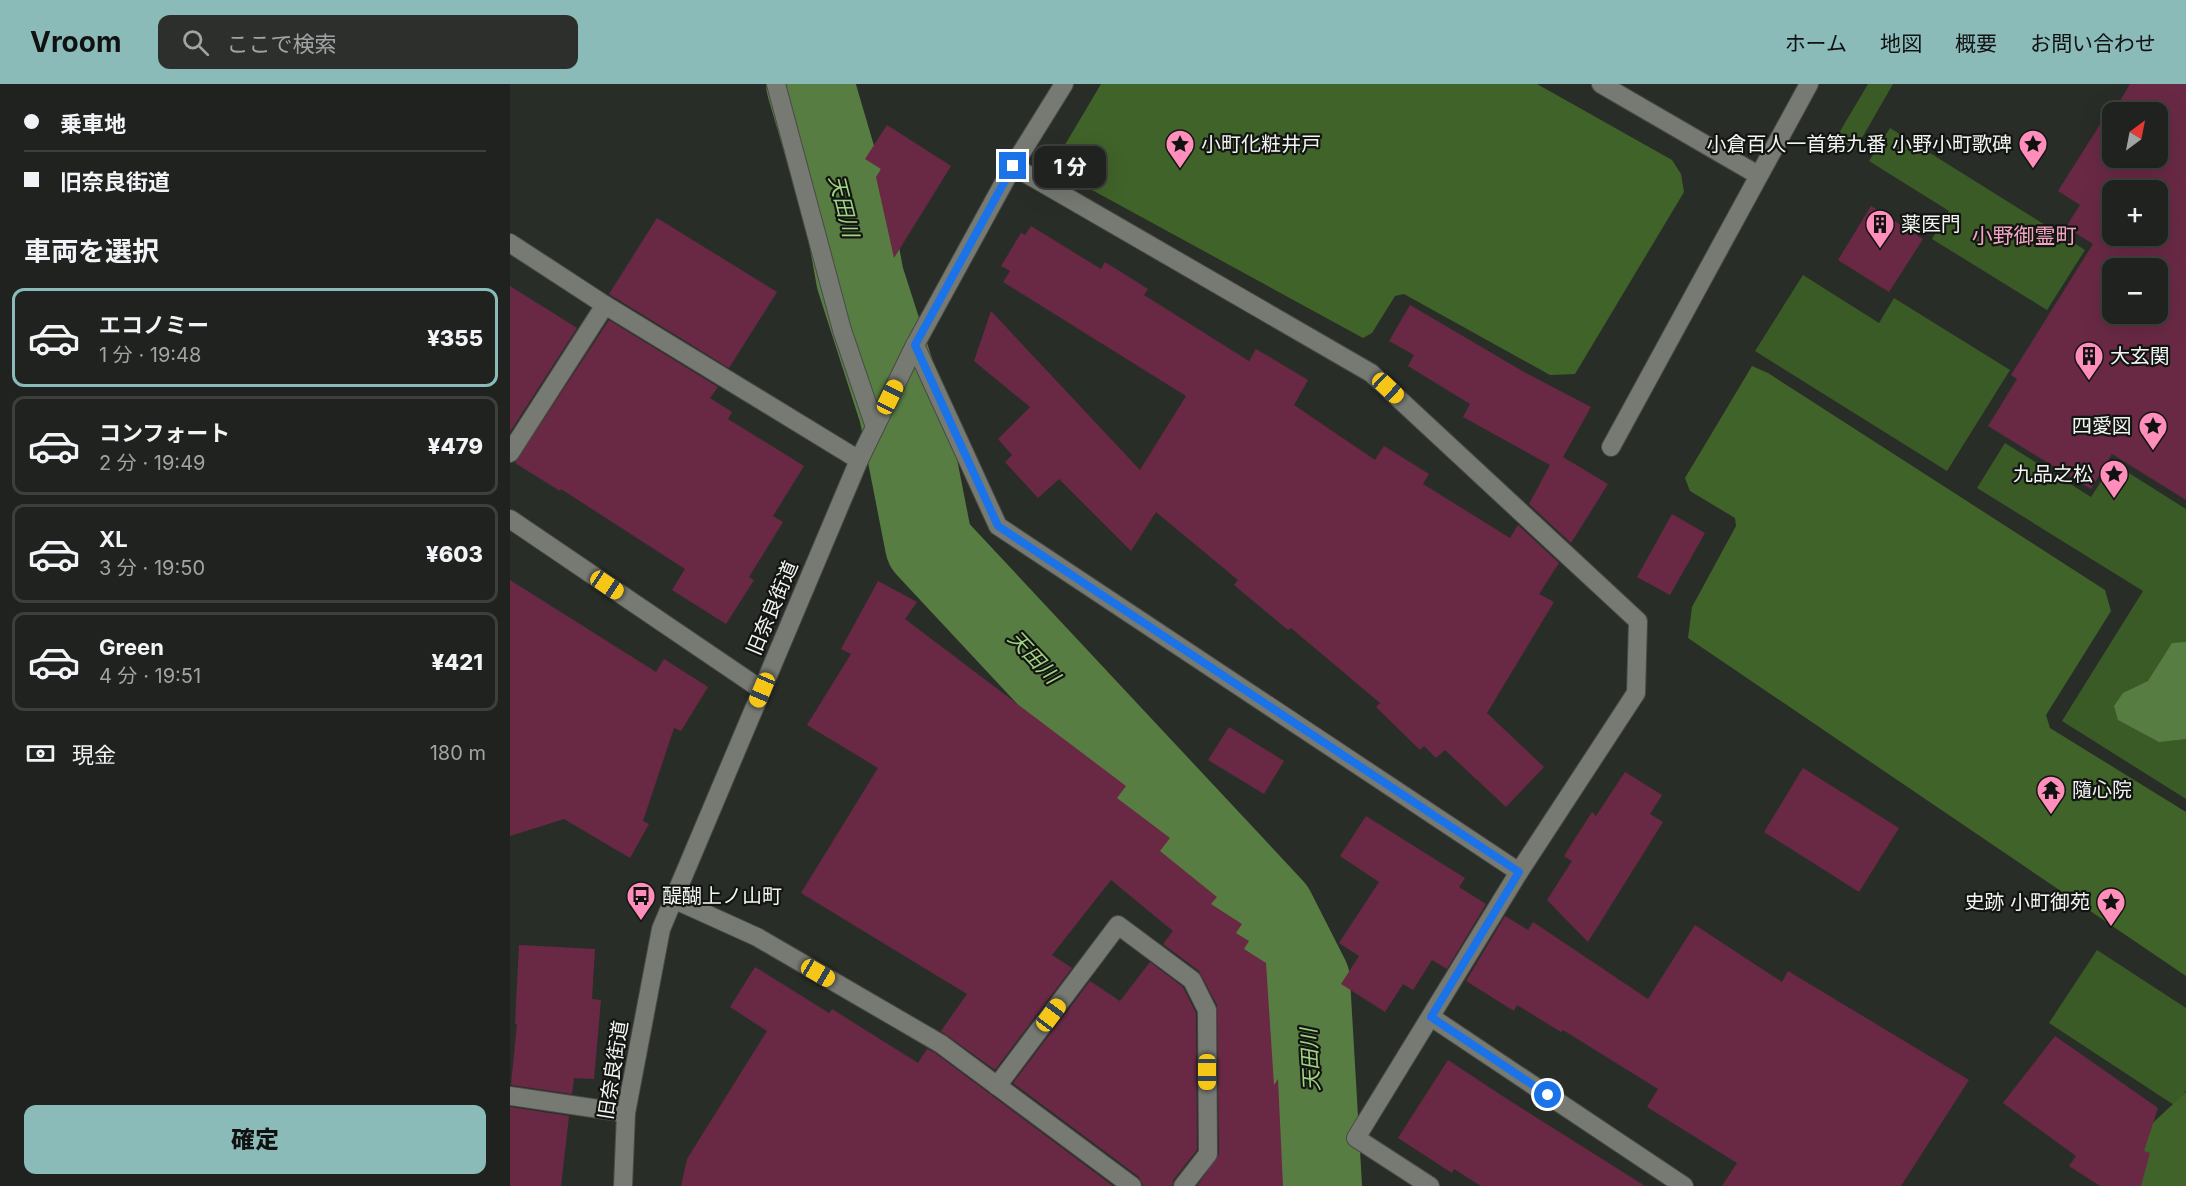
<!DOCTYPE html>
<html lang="ja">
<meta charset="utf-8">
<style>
body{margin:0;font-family:Inter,"Noto Sans JP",sans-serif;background:#2c2f2b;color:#f1f3f6;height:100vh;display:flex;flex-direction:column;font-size:22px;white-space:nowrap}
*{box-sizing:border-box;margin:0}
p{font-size:20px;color:#a1a4a4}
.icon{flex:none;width:33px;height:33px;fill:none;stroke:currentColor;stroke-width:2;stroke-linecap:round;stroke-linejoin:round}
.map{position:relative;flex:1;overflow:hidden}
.drawer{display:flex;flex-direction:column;background:#1f221e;width:510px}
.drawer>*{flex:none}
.hud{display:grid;align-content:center;height:132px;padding:0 24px;background:#1f221e}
.needle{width:39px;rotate:32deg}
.tools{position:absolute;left:1592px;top:18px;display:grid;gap:12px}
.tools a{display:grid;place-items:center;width:66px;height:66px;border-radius:12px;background:#1f221e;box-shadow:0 6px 24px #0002,0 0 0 2px #3c3f3c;font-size:30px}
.end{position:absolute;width:27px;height:27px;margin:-14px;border:8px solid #1a73e8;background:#fff;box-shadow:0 0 0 3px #fff}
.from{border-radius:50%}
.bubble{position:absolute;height:42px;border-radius:12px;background:#1f221e;box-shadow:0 6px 24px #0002,0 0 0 2px #3c3f3c;font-size:20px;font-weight:800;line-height:42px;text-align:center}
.car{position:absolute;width:18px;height:36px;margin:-18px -9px;border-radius:8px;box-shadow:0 0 4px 2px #0007;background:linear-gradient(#f5c518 24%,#345 0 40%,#f5c518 0 76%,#345 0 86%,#f5c518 0)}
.hud b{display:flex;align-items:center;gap:21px;height:57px;font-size:22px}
.hud b+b{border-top:2px solid #3c3f3c}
.hud i{width:15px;height:15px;background:#f1f3f6}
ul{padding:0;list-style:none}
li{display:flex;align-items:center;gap:18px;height:99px;margin:0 12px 9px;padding:0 12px;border:3px solid #3c3f3c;border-radius:12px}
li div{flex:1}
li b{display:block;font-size:22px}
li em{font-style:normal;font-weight:800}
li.active{border-color:#8bbbb9}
li>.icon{width:54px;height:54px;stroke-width:1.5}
h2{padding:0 24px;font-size:27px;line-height:72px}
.pay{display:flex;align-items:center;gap:15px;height:66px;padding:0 24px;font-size:22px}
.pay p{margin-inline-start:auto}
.primary-button{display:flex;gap:12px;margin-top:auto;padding:12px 24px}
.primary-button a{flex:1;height:69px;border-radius:12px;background:#8bbbb9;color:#111;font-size:24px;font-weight:800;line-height:69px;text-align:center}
header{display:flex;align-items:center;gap:36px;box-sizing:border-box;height:84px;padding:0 30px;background:#8bbbb9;color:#111}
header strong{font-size:28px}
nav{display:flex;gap:33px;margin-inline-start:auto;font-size:21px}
.search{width:420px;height:54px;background:#2c2f2b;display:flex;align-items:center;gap:15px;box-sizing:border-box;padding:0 21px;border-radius:12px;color:#a1a4a4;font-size:22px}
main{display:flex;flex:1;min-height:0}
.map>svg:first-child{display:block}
</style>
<header>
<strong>Vroom</strong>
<div class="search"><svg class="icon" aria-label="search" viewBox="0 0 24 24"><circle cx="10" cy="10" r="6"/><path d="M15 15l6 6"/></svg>ここで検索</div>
<nav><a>ホーム</a><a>地図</a><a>概要</a><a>お問い合わせ</a></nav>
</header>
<main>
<section class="drawer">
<div class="hud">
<b><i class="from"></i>乗車地</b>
<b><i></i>旧奈良街道</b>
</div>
<h2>車両を選択</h2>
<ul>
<li class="active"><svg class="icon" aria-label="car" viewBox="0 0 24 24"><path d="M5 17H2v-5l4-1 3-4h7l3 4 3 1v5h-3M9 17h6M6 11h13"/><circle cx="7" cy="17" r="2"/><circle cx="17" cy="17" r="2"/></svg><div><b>エコノミー</b><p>1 分 · 19:48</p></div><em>¥355</em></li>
<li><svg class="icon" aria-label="car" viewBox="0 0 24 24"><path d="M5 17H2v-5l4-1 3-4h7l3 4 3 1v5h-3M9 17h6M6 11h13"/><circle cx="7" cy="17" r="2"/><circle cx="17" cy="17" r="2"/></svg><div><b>コンフォート</b><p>2 分 · 19:49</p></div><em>¥479</em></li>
<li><svg class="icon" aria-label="car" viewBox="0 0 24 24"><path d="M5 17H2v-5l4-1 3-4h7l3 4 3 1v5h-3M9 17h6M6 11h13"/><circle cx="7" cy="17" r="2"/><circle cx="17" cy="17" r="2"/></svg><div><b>XL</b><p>3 分 · 19:50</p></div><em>¥603</em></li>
<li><svg class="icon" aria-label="car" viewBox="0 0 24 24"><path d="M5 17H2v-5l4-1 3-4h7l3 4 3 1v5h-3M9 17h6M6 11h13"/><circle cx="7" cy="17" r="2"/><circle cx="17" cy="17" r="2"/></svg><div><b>Green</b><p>4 分 · 19:51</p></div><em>¥421</em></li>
</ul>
<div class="pay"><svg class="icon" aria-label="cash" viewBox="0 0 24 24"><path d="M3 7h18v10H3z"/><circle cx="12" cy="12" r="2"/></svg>現金<p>180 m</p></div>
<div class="primary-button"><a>確定</a></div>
</section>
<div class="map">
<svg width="1676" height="1102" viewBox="0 0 1676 1102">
<rect width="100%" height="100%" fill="#292d28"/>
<!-- green -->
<g fill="#3a5a26">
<path d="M1358,0H1383L1345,66L1326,54Z"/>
<path d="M1380,44L1575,166L1537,226L1422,155L1439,127L1359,77Z"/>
<path d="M1293,191L1369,239L1384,214L1500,286L1437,387L1245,267Z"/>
<path d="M1495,359L1581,413L1603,379L1676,425V715L1552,637L1633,507L1467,404Z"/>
<path d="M1587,866L1676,924V1006L1667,1023L1539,939Z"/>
</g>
<!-- forest -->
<g fill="#406329">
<path d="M591,0H1027L1162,76L1171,90L1174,108L1065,290L1040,291L894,210L885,212L862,249L853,254L551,89L546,76Z"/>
<path d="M1242,282L1258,289L1595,506L1601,527L1536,631L1540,644L1676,728V892L1178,554L1182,523L1226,442L1225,434L1180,407L1175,394Z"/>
<path d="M1676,1008V1102H1621L1633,1048Z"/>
</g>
<!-- water -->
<g fill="#587d42">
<path d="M278,0H309L381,250L362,279Z"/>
<path d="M1676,558V655L1649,658L1608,636L1604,622L1613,609L1638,597L1662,559Z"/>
</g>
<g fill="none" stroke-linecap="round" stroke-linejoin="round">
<!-- river -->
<path stroke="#587d42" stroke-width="88" d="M300,0L339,133L350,194L393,328L419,461L761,827L796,896L808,1102"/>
</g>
<!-- building -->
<g fill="#692944" fill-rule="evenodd">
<path d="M1620,0H1676V416L1602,370L1581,405L1478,342L1507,295L1501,291L1583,160L1556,143L1570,121L1548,107L1603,20L1607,22ZM1602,28H1647V74H1602ZM1602,106H1647V152H1602ZM1602,184H1647V230H1602Z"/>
<path d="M377,41L441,82L384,174L366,93L371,85L355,75Z"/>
<path d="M1361,122L1413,155L1379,208L1328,176Z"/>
<path d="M147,134L267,208L219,284L99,210Z"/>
<path d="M521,142L591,185L595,178L638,205L634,211L739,277L746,265L798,296L784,321L865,376L874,362L919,390L913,400L1000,454L1008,441L1049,479L1029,510L1044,518L977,629L1034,683L996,723L935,666L926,674L914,662L910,666L866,623L870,619L781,544L778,546L724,501L728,496L646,428L621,467L549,395L528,414L495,378L502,371L488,355L520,323L464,277L481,227L630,386L676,312L493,198L500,187L491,182L511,149L515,151Z"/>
<path d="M0,202L67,244L0,348Z"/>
<path d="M900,221L1014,288L1081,323L1053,373L1098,400L1061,459L1019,420L1040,381L953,333L960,320L898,282L904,271L879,257Z"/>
<path d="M99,236L208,303L200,314L222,328L218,335L294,382L263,432L273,438L239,493L244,496L216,540L162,506L175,485L51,405L50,407L5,379Z"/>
<path d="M1162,430L1195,449L1160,511L1127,493Z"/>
<path d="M0,496L146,588L154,575L198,603L171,647L164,644L133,737L139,740L120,774L54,735L0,752Z"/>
<path d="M368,497L407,518L395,535L616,702L607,714L660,754L650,767L707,813L701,820L732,840L726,849L739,857L734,865L756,879L764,1001L768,995L773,1102H687L709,1070L707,921L689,887L653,860L663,847L601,796L542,871L562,884L485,986L431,947L457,910L291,809L368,684L297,641L341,570L331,565Z"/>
<path d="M719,643L774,677L754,710L698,676Z"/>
<path d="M1293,684L1389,744L1349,808L1254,748Z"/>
<path d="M1115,688L1152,711L1140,730L1153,738L1078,858L1037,816L1062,777L1054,772L1082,728L1086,732Z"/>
<path d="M856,732L955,794L949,803L976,820L937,885L922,876L903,906L893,900L875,928L831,900L849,872L829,859L869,798L830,772Z"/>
<path d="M995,832L1018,846L1023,838L1138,915L1185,841L1272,898L1278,887L1459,996L1391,1102H1212L1227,1079L1137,1023L1148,1005L1053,946L1051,948L1007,921L1004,927L956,897Z"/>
<path d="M9,861L85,865L82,915L91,916L84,995L64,994L62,1010L1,1001L7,940H5Z"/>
<path d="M640,878L673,903L686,929L687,1066L664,1095L662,1102H633L629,1093L503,999L580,897L610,917Z"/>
<path d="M245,883L319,929L322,925L408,979L417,965L425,969L603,1102H171L177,1075L257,947L220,923Z"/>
<path d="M1545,952L1648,1024L1634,1067L1640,1069L1631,1102H1590L1559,1082L1566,1072L1493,1019Z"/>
<path d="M938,976L997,1015L1135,1102H971L944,1085L942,1089L888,1054Z"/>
<path d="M0,1023L59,1032L51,1102H0Z"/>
</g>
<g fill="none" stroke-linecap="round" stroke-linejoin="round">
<!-- lane casing -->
<g stroke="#484b46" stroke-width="20">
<g id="lane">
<path d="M266,0L332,246L365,343"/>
<path d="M1091,0L1248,91"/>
<path d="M1101,363L1299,0"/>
</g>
</g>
<!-- street casing -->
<g stroke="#484b46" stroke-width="20">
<g id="street">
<path d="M503,82L861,289L1128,537L1126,609L1009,788L846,1054L920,1102"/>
<path d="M0,159L95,221L349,376"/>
<path d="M405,261L488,442L1009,788"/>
<path d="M0,369L95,221"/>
<path d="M0,435L252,606"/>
<path d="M163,815L247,853L431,960L622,1102"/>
<path d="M921,933L1174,1102"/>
<path d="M487,1002L608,841L682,896L697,926L698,1070L673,1102"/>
<path d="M0,1012L116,1029"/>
<path d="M113,1102L116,1029L151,845L349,376L405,261L503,82L554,0"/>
</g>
</g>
<!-- lane -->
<use href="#lane" stroke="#767a73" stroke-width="18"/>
<!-- street -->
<use href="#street" stroke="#767a73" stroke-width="18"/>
</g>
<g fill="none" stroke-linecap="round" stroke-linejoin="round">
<!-- route -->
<path stroke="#1a73e8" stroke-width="8" d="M503,82L405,261L488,442L1009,788L921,933L1038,1011"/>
</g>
<!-- icons -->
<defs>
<g id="sight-pin" transform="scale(1.5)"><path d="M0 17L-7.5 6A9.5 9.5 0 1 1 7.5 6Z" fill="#ff8eba" stroke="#131512"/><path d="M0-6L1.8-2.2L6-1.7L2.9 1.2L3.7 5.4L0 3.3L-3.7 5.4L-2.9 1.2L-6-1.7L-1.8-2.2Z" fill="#111"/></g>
<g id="building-pin" transform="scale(1.5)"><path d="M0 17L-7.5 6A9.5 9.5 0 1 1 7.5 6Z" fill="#ff8eba" stroke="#131512"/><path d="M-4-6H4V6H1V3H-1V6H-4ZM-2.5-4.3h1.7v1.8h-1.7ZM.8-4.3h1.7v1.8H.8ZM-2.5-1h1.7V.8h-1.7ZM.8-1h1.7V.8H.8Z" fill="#111"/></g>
<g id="temple-pin" transform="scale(1.5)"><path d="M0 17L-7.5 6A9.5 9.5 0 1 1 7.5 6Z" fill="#ff8eba" stroke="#131512"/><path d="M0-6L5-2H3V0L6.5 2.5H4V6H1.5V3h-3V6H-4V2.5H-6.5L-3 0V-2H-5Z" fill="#111"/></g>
<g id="bus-pin" transform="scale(1.5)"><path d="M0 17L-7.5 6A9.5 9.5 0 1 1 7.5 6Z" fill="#ff8eba" stroke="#131512"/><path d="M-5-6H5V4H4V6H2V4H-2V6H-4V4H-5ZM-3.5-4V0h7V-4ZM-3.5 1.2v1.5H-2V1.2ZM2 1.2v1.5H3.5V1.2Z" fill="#111"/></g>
</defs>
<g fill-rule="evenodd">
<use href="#sight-pin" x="670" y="60"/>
<use href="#sight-pin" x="1523" y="60"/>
<use href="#building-pin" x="1370" y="140"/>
<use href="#building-pin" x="1579" y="272"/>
<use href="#sight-pin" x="1643" y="342"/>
<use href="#sight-pin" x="1604" y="390"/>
<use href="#temple-pin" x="1541" y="706"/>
<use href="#bus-pin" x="131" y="812"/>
<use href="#sight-pin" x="1601" y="818"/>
</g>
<g text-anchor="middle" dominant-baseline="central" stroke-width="4.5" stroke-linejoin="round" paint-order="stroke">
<!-- poi labels -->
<g font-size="20" fill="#f2f5f1" stroke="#131512" text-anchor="start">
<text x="691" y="60">小町化粧井戸</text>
<text x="1502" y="60" text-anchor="end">小倉百人一首第九番 小野小町歌碑</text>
<text x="1391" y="140">薬医門</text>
<text x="1600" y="272">大玄関</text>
<text x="1622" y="342" text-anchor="end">四愛図</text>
<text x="1583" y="390" text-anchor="end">九品之松</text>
<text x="1562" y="706">隨心院</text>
<text x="152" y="812">醍醐上ノ山町</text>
<text x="1580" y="818" text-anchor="end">史跡 小町御苑</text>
</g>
<!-- street labels -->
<g font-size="20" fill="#f2f5f1" stroke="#131512">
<text transform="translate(262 524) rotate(-67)">旧奈良街道</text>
<text transform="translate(103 986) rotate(-81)">旧奈良街道</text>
</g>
<!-- water labels -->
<g font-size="21" font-style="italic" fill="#9fd580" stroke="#131512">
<text transform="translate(334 122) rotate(76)">天田川</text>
<text transform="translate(524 573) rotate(47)">天田川</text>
<text transform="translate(800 976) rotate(-93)">天田川</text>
</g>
<!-- neighbourhood labels -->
<g font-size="21" fill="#f4a5c1" stroke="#131512">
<text x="1514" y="151">小野御霊町</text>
</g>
</g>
</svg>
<div class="tools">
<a><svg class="needle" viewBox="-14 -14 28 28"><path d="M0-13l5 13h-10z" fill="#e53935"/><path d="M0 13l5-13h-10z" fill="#a1a4a4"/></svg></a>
<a>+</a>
<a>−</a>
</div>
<i class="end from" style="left:1038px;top:1011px"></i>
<i class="end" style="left:503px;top:82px"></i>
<div class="bubble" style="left:524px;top:62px;width:72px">1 分</div>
<i class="car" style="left:878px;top:304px;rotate:133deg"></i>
<i class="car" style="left:380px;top:313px;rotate:26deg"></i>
<i class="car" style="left:97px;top:501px;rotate:124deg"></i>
<i class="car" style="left:252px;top:606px;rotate:203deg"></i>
<i class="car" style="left:308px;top:889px;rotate:120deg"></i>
<i class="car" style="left:541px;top:931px;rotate:37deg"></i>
<i class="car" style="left:697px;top:988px;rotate:180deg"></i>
</div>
</main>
